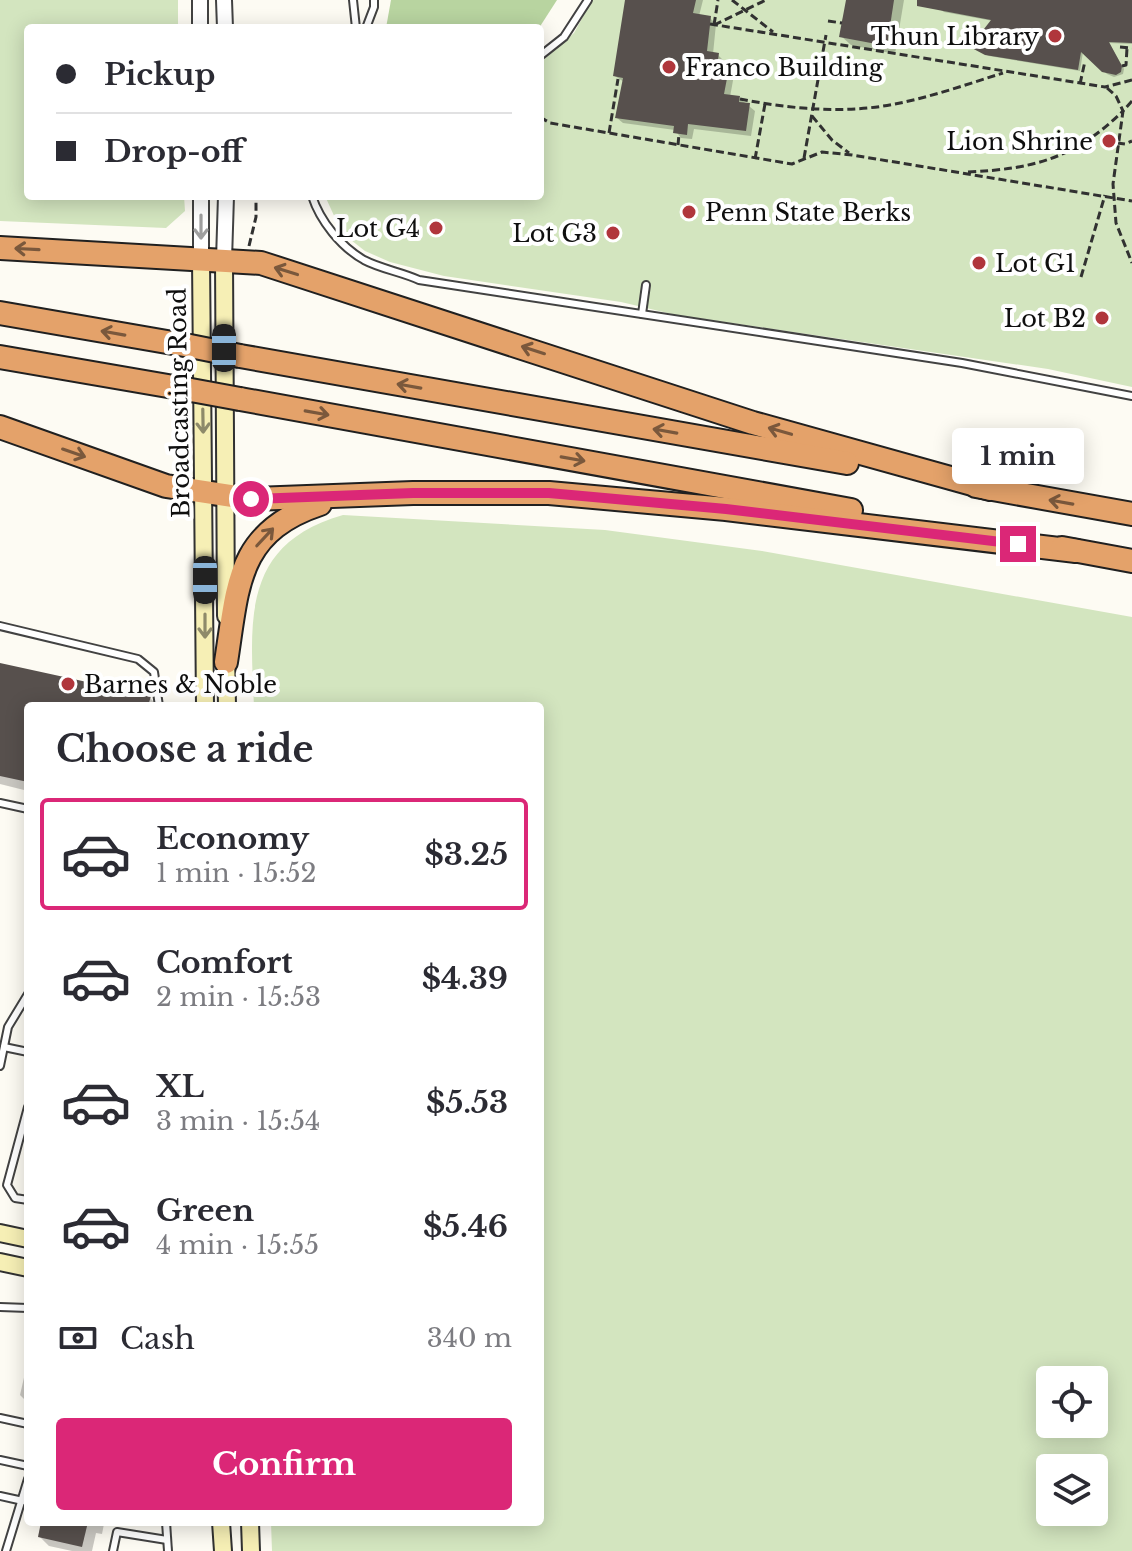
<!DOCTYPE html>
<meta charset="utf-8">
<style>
body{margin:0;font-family:"Libre Baskerville",serif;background:#f7f7f7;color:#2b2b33;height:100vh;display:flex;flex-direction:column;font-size:30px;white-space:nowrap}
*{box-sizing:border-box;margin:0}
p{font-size:26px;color:#7c7c81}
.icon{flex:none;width:44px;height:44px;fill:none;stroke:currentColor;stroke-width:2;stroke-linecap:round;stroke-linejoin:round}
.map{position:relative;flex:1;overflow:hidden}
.details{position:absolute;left:24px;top:702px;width:520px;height:824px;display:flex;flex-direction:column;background:#fff;border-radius:8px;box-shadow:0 4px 20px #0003}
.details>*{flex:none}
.top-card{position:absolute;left:24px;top:24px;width:520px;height:176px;border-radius:8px;box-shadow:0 4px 20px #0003;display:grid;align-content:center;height:176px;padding:0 32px;background:#fff}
.tools{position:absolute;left:1036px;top:1366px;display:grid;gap:16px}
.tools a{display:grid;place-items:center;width:72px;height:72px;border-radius:8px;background:#fff;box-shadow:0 4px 20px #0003;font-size:40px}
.end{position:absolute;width:36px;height:36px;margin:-18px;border:10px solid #db2777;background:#fff;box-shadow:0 0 0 4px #fff}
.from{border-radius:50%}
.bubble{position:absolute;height:56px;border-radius:8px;background:#fff;box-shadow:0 4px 20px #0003;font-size:26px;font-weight:700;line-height:56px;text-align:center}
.car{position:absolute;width:24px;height:48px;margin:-24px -12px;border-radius:10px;box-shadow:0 0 6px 2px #0007;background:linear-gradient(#222 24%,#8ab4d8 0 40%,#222 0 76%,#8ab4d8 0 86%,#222 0)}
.top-card b{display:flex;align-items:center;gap:28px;height:76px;font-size:30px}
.top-card b+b{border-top:2px solid #e1e1e2}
.top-card i{width:20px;height:20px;background:#2b2b33}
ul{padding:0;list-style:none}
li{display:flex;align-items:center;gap:24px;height:112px;margin:0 16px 12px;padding:0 16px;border:4px solid transparent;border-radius:8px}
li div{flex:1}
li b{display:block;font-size:30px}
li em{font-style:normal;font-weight:700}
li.active{border-color:#db2777}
li>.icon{width:72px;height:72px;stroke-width:1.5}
h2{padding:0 32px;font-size:36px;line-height:96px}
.pay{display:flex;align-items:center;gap:20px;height:88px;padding:0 32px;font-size:30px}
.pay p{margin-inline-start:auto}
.button{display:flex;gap:16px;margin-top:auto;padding:16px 32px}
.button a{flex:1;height:92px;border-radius:8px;background:#db2777;color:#fff;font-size:32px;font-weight:700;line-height:92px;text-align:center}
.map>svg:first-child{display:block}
</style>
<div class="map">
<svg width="1132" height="1551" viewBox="0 0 1132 1551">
<rect width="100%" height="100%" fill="#fdfbf3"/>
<!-- green -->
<g fill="#d3e5bf" fill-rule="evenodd">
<path d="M0,0H178V28H28V196H184L185,211L166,228L0,221Z"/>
<path d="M592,0H1132V387L1048,369L676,315L621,302L444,276L390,262L365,251L342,233L325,196H540V63L574,33Z"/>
<path d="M343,515L605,530L762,551L1132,617V1551H272L271,1522H540V706H254C250,619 242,544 343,515ZM1050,1380H1094V1424H1050ZM1050,1468H1094V1512H1050Z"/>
</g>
<!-- forest -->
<path fill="#b8d4a0" d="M391,0H557L539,28H386Z"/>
<!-- shadow -->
<g fill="#0003">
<path d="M628,0H703L699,16L710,18L716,24L713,54L718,55L724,61L723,69L734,75L730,97L739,98L755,111L751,136L694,129L692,139L681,138L675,130L623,123L617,118L624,82L615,76Z"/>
<path d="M848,0H904L895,54L851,45L841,36Z"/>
<path d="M943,0H1132V44L1109,43L1124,69L1123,74L1114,77L1107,74L1083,52L1080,71L989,56L974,49L993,21L944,12L941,10Z"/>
<path d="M0,665L150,698L158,706H28V791L0,784Z"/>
<path d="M28,1360V1403L20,1395Z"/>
<path d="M43,1522H103L104,1524L102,1534L96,1533L92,1551H72L49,1546L40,1537Z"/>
</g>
<!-- building -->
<g fill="#57504d">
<path d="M625,0H696L693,13L711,16L707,51L719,53L717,66L729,68L724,94L740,96L739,102L750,103L746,131L688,124L687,135L673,133L674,126L615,118L623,78L613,76Z"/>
<path d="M846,0H894L887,46L839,37Z"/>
<path d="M917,0H1132V43L1109,42L1122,66L1121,72L1116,75L1102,72L1081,52L1078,70L985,55L970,47L991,20L917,6Z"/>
<path d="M0,663L151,696L148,706H28V782L0,776Z"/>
<path d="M41,1522H88L82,1547L38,1537Z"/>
</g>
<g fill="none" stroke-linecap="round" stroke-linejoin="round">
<!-- service casing -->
<g stroke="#424242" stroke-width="10">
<g id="service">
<path d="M353,0L356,28"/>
<path d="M366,28L374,7V0"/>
<path d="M540,56L564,37L588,0"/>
<path d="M312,196C320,221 341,247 364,260C381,269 402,272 419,280L962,363L1132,396"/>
<path d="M642,314L646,285"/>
<path d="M0,626L138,659L154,672L159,706"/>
<path d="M0,803L28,809"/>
<path d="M4,1047L28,1052"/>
<path d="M0,1066L8,1027L28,994"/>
<path d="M28,1107L7,1185L15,1198L28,1200"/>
<path d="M0,1307L28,1308"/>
<path d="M0,1418L28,1424"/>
<path d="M0,1460L28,1466"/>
<path d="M0,1496L23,1501"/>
<path d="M166,1522L168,1551"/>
<path d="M6,1551L28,1479"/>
<path d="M113,1551L117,1532L167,1540"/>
</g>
</g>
<!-- tertiary casing -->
<g stroke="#424242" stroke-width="18">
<g id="tertiary">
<path d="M200,0V28"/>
<path d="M224,0L225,28"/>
<path d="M201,196V259"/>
<path d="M224,260L226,196"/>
</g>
</g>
<!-- secondary casing -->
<g stroke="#313131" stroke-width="20">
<g id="secondary">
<path d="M201,259L205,706"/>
<path d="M224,260L226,616"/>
<path d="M226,652L227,706"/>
<path d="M0,1233L28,1239"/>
<path d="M0,1262L28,1268"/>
<path d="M221,1522L223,1551"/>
<path d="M250,1522L251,1551"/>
</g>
</g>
<!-- motorway casing -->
<g stroke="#202020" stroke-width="26">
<g id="motorway">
<path d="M0,248L261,263L753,423L990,489"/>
<path d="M0,313L190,346"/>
<path d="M240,356L847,463"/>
<path d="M0,357L191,390"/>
<path d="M240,399L851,510"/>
<path d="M0,427L166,486L251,499L413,493H549L726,509L1076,551"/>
<path d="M976,486L1132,514"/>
<path d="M1062,548L1132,561"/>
<path d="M226,662C238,586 236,532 320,504"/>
</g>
</g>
<!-- path -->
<g stroke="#313131" stroke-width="3" stroke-dasharray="8 4" stroke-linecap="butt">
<path d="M732,0L773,32"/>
<path d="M828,21L842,23"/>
<path d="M710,24L1105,87L1132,80"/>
<path d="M714,25L766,0"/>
<path d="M714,25L718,0"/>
<path d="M1120,47L1132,48"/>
<path d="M1122,66L1126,65L1127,48"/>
<path d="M1080,84L1085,61"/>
<path d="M740,99C790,109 845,114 895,104C931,97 968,84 1003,73"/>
<path d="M1132,101L1123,111L1113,184L1116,223L1132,263"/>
<path d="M812,116L832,140L849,153"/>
<path d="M540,117L550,123L792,164L822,152L852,155L1132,201"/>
<path d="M609,133L618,79"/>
<path d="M1117,143L1125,144L1132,141"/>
<path d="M678,145L679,134"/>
<path d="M804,158L826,35"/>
<path d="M755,159L765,104"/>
<path d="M968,172C1034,169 1075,158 1123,111L1116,96L1107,88"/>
<path d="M249,246L256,217V196"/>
<path d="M1081,277L1105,195"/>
</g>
<!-- service -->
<use href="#service" stroke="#fff" stroke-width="6"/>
<!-- tertiary -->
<use href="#tertiary" stroke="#fff" stroke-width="14"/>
<!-- secondary -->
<use href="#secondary" stroke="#f6efb5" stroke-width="16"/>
<!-- motorway -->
<use href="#motorway" stroke="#e4a26a" stroke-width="22"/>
<!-- motorway-bridge casing -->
<g stroke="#202020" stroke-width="26" stroke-linecap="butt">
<g id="motorway-bridge">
<path d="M190,346L240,356"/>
<path d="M191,390L240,399"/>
</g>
</g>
<!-- motorway-bridge -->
<use href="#motorway-bridge" stroke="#e4a26a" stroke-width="22"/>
</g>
<!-- one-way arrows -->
<defs><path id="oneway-shaft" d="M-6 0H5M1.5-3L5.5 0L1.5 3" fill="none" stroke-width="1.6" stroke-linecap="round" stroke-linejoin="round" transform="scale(2)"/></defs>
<use stroke="#9f9f9f" href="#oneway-shaft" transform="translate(201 227) rotate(90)"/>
<g stroke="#7a583c">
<use href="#oneway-shaft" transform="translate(27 249) rotate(-177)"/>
<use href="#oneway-shaft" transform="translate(286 271) rotate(-163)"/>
<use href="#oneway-shaft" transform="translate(113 333) rotate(-170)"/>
<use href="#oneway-shaft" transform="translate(533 350) rotate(-162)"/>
<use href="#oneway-shaft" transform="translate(409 386) rotate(-170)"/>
<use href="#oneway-shaft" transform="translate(317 413) rotate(10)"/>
<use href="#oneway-shaft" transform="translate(665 431) rotate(-170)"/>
<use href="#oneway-shaft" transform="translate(780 431) rotate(-164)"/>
<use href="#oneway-shaft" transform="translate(74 453) rotate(19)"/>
<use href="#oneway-shaft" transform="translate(573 459) rotate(10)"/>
<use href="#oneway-shaft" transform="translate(1061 502) rotate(-170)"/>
<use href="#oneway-shaft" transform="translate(265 537) rotate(-47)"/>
</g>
<g stroke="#8e8a6a">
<use href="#oneway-shaft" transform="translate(203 421) rotate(89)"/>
<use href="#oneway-shaft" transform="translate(205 626) rotate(90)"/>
</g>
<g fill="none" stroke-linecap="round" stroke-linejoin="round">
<!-- route -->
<path stroke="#db2777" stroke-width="10" d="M251,499L413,493H549L726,509L1018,544"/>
</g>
<!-- markers -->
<g fill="#b0363c" stroke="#fff" stroke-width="3">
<circle cx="1055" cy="36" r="8"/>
<circle cx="669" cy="67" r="8"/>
<circle cx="1109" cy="141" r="8"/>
<circle cx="689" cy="212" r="8"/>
<circle cx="436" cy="228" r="8"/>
<circle cx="613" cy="233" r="8"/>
<circle cx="979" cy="263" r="8"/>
<circle cx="1102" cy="318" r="8"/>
<circle cx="68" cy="684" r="8"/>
</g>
<g text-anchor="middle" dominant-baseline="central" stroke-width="8" stroke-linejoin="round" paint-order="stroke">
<!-- poi labels -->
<g font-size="24" fill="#0f0f0f" stroke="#fff" text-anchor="end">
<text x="1039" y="36">Thun Library</text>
<text x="685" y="67" text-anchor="start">Franco Building</text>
<text x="1093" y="141">Lion Shrine</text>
<text x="705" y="212" text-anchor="start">Penn State Berks</text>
<text x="420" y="228">Lot G4</text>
<text x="597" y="233">Lot G3</text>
<text x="995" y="263" text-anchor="start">Lot G1</text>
<text x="1086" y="318">Lot B2</text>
<text x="84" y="684" text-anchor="start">Barnes &amp; Noble</text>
</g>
<!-- street labels -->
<g font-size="24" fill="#0f0f0f" stroke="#fff">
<text transform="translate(179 403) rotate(-91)">Broadcasting Road</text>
</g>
</g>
</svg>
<div class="tools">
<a><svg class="icon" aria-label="locate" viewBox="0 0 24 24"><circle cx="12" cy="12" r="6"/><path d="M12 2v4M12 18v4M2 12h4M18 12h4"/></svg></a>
<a><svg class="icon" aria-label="layers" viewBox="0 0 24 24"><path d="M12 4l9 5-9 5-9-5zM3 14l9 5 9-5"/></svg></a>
</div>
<i class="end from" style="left:251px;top:499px"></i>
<i class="end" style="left:1018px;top:544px"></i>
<div class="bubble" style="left:952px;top:428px;width:132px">1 min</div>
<i class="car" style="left:224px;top:348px;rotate:0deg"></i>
<i class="car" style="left:205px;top:580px;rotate:180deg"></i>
<div class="top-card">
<b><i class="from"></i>Pickup</b>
<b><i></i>Drop-off</b>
</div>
<section class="details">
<h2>Choose a ride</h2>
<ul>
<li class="active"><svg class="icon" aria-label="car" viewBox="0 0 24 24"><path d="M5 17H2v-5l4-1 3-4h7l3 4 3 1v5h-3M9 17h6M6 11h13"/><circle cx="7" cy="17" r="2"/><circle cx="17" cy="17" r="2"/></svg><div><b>Economy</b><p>1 min · 15:52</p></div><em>$3.25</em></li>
<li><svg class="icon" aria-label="car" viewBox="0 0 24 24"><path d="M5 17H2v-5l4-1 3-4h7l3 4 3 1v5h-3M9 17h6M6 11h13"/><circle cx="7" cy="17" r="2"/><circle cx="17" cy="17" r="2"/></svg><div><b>Comfort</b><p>2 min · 15:53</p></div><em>$4.39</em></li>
<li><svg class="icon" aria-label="car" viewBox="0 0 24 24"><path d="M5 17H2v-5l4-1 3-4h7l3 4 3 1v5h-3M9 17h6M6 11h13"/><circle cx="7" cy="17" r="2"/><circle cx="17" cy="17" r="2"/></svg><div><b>XL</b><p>3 min · 15:54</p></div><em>$5.53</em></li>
<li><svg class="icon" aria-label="car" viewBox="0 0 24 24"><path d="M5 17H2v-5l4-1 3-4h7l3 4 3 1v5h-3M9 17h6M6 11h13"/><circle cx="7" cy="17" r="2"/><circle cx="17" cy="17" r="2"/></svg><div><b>Green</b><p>4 min · 15:55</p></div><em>$5.46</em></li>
</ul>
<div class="pay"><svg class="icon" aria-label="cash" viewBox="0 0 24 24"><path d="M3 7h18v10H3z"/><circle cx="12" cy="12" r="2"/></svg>Cash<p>340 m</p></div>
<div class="button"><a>Confirm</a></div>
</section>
</div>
